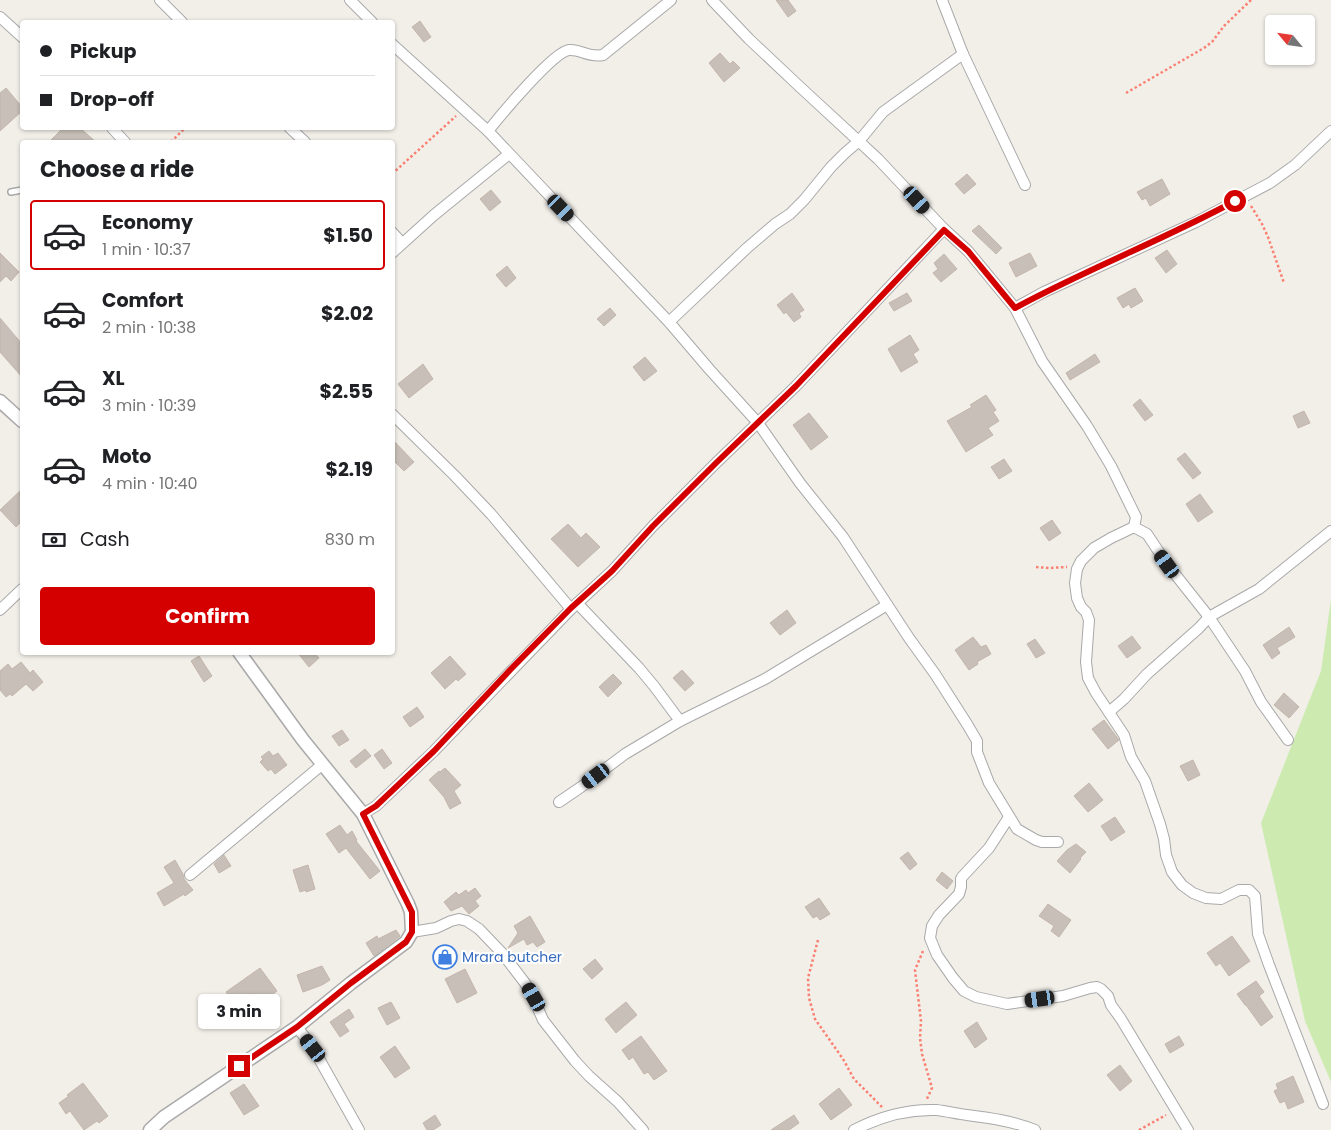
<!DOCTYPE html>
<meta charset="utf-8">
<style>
body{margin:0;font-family:Poppins,sans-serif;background:#f2f2f2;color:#202124;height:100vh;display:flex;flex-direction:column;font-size:19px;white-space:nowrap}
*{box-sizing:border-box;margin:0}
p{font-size:16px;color:#757577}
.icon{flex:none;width:28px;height:28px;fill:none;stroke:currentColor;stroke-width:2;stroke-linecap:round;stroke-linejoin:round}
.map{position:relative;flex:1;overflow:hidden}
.details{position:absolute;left:20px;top:140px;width:375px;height:515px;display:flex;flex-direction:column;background:#fff;border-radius:5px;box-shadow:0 1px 4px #0004}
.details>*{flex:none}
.guide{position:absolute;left:20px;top:20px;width:375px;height:110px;border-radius:5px;box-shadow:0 1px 4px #0004;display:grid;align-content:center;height:110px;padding:0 20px;background:#fff}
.needle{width:32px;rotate:299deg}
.fabs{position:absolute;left:1265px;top:15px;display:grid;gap:10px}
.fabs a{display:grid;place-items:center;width:50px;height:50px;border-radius:5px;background:#fff;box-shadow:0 1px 4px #0004;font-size:25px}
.end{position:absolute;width:22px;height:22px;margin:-11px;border:6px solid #d40000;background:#fff;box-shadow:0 0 0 2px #fff}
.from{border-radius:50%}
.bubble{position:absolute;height:35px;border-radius:5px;background:#fff;box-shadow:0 1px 4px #0004;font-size:16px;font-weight:700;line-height:35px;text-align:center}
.car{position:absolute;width:15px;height:30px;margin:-15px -8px;border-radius:6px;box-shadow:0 0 4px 1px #0007;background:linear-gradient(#222 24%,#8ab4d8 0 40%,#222 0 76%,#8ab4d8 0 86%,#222 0)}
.guide b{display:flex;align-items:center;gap:18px;height:48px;font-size:19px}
.guide b+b{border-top:1px solid #e0e0e0}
.guide i{width:12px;height:12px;background:#202124}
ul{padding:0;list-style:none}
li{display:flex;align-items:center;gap:15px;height:70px;margin:0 10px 8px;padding:0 10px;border:2px solid transparent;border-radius:5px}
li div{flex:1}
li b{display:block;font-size:19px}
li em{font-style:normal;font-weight:700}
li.on{border-color:#d40000}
li>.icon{width:45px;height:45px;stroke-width:1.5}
h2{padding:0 20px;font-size:22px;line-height:60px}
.pay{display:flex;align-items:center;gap:12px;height:55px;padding:0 20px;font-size:19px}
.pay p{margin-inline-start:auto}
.button{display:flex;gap:10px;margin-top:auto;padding:10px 20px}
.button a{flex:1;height:58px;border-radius:5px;background:#d40000;color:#fff;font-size:20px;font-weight:700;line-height:58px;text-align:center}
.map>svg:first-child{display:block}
</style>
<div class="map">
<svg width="1331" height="1130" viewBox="0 0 1331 1130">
<rect width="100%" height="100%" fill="#f2efe9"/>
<!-- grass -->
<path fill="#cdebb0" d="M1331,599V1082L1305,1021L1261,823L1321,671Z"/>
<!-- building -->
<g fill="#c7bfb8" stroke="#c4b6ab">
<path d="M776,0H788L796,11L788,17Z"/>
<path d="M420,21L431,37L424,42L412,27Z"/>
<path d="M720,53L730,64L733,61L740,68L724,82L709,63Z"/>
<path d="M6,88L22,107V111L0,131V93Z"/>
<path d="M63,128H80L96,142H49Z"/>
<path d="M967,174L976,184L964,194L955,184Z"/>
<path d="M1162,179L1170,194L1150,206L1146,198L1142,200L1137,192Z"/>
<path d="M491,190L501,202L490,211L480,199Z"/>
<path d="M979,225L1002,248L996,254L972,231Z"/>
<path d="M1167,250L1177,264L1166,273L1155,258Z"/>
<path d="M0,253L19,272L11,281L6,276L0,282Z"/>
<path d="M1030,253L1037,266L1016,277L1009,263Z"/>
<path d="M944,254L957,269L941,282L933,273L938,269L934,263Z"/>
<path d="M507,266L516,278L506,287L496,275Z"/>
<path d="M1135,288L1143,301L1131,308L1129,304L1123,308L1117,298Z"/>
<path d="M792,293L804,310L799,313L801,317L794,322L786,312L784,314L777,305Z"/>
<path d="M907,293L912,301L894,311L889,303Z"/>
<path d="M610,308L616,315L604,326L597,319Z"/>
<path d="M0,318L22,344V377L0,352Z"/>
<path d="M910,335L919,350L913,354L918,362L901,372L888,349Z"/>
<path d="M1095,354L1100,362L1070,380L1066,373Z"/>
<path d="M645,357L657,371L644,381L633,367Z"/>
<path d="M423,364L433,379L409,398L398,384Z"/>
<path d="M986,395L996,410L993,412L999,421L988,428L993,435L966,452L947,421L972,407L970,405Z"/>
<path d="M1140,399L1153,415L1145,421L1133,405Z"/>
<path d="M1304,411L1310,423L1298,428L1293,416Z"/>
<path d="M809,413L828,437L811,450L793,425Z"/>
<path d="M392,439L414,462L404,471L392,459Z"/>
<path d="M1185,453L1201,473L1193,479L1177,459Z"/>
<path d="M1004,459L1012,471L999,479L991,467Z"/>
<path d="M22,489V521L16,527L0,510Z"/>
<path d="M1200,494L1213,512L1198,522L1186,504Z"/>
<path d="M1052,520L1061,533L1049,541L1040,528Z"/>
<path d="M568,524L581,538L586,533L600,547L578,567L551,539Z"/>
<path d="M787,610L796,623L780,635L770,623Z"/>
<path d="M1289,627L1295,637L1277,648L1280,653L1272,659L1263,645Z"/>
<path d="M1132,636L1141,648L1127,658L1118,646Z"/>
<path d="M973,637L981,647L986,645L991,654L977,662L978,664L969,670L955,650Z"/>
<path d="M1035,639L1045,653L1036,658L1027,644Z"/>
<path d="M297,652H314L319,658L309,667Z"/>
<path d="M199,656L212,676L204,682L191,661Z"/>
<path d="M450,656L466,674L458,681L456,679L445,689L431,673Z"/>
<path d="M21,662L30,673L33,670L43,682L33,691L26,684L12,696L10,694L6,697L0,690V671L8,664L12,669Z"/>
<path d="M682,670L694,683L685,691L673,678Z"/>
<path d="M613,674L622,683L608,697L599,687Z"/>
<path d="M1284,693L1299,707L1289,718L1274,705Z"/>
<path d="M417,707L424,717L410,727L403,717Z"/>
<path d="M1104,720L1119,740L1108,749L1092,729Z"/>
<path d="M342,730L349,740L339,746L332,736Z"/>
<path d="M365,749L371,756L356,768L350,761Z"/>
<path d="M382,749L392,763L384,769L374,755Z"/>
<path d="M269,751L273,756L278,753L287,765L275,774L271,769L268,771L260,762L263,759L261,757Z"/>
<path d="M1193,760L1200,775L1188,781L1180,766Z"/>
<path d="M445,768L461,785L454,791L461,803L450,809L444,797L429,780L439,771L440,772Z"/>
<path d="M1089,783L1103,800L1088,812L1074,796Z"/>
<path d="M1115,817L1125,832L1111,841L1101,826Z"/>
<path d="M340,825L347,835L352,831L357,840L356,841L380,871L370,879L346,848L339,853L326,834Z"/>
<path d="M1076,844L1086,852L1080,858L1081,859L1070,873L1057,861L1067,850Z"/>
<path d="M908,852L917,864L910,870L900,858Z"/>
<path d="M224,855L231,866L219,873L214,864Z"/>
<path d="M175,860L183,874L184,879L193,890L185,896L184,894L164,906L157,893L174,883L164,867Z"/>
<path d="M308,865L315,889L306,892V890L300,892L293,870Z"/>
<path d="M942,872L953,881L947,889L936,880Z"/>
<path d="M475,888L481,896L475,901L479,906L469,914L462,906L451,911L444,902L456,892L459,895L466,890L468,893Z"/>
<path d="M819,898L830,914L820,920L817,916L813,918L805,907Z"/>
<path d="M1048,904L1071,920L1059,937L1051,931L1054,926L1039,916Z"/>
<path d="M530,916L545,942L537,947L533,942L527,945L524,939L508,948L518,933L514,926Z"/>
<path d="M396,930L400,936L374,956L366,943L377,936L378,939Z"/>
<path d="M1232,936L1250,961L1229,976L1220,963L1216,966L1207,953Z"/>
<path d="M595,959L603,969L592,979L583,969Z"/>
<path d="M322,966L330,980L322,985L303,992L297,975Z"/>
<path d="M260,968L277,991L261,1003L254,993L235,1006L226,992Z"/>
<path d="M465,969L477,993L457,1003L445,979Z"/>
<path d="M1256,981L1264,992L1259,996L1273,1017L1261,1026L1246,1005H1245L1237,994Z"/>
<path d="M391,1002L400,1018L387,1025L378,1008Z"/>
<path d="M626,1002L637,1015L616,1033L605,1019Z"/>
<path d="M349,1009L354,1017L344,1024L349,1031L340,1037L330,1022Z"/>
<path d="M977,1022L987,1039L975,1048L964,1031Z"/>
<path d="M641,1036L667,1071L654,1080L648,1072L644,1074L633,1057L629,1060L622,1050Z"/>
<path d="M1179,1036L1184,1045L1170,1053L1165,1044Z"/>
<path d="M395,1046L410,1068L395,1078L380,1057Z"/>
<path d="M1120,1065L1132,1081L1120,1091L1107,1075Z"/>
<path d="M1293,1076L1304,1102L1288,1109L1285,1101L1280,1103L1274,1091L1278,1089L1276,1084Z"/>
<path d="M83,1083L108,1116L99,1123L97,1121L84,1130L70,1111L66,1114L59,1103L69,1096L67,1095Z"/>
<path d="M244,1084L259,1106L244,1115L230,1093Z"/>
<path d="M839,1088L852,1105L831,1120L819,1104Z"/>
<path d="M435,1115L441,1125L433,1130H427L423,1123Z"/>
<path d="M794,1115L799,1123L789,1130H771Z"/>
</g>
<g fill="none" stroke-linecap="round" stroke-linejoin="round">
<!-- service casing -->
<g stroke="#a9a9a9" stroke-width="8">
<path id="service" d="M11,192L22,190"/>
</g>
<!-- minor casing -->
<g stroke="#a9a9a9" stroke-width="12">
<g id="minor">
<path d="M160,0L182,22"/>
<path d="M350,0L372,22"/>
<path d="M712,0L749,39L800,87L878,159L944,229L968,251L1015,308L1042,361L1087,426L1111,466L1136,517L1134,527L1147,534L1167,564L1209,617L1245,671L1261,702L1288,740"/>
<path d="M942,0L963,54L1025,185"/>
<path d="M0,17L22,37"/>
<path d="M392,44L488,131L669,322L710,370L758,423L800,483L843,537L909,638L935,674L967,724L977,741V752L989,783L1017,829L1036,840L1042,842H1058"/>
<path d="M112,128L125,142"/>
<path d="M290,128L305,142"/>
<path d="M488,131C500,116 553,52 569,50C581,49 588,58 603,55L671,0"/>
<path d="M392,232L402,243"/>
<path d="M392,253L434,215L509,154"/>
<path d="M1015,308L1044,292L1196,222L1270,183L1295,165L1331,131"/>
<path d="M669,322L747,248L775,224L790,214L804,200L831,167L845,153L859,141L883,112L963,54"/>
<path d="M392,414L455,476L491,514L571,609"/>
<path d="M1134,527L1111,538L1094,548L1081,561L1077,569L1075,583L1077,598L1081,607L1086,612L1089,620L1086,662L1088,678L1096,693L1124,735L1131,757L1145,781L1160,824L1164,839L1166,855L1172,872L1182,885L1193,893L1206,898L1221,899L1239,890H1249L1255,896L1258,934L1269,965L1323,1104"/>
<path d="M577,603L639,668L654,686L680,721"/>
<path d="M0,610L22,589"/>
<path d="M1109,712L1124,699L1147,674L1199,628L1209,617L1259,589L1331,531"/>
<path d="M559,802L581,787L625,754L680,721L765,679L887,605"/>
<path d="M363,814L376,806L434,751L571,609L612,571L653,526L717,462L796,386L944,229"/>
<path d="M1009,817L989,848L962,877L961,879V887L959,894L939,915L932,926L930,938L937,955L953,978L964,991L976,997L1007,1004L1063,996L1090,988L1097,987L1101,989L1108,996L1111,1005L1121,1019L1188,1130"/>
<path d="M190,875L323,764"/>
<path d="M412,932L436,928L451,921L459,919L467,921L479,929L502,953L525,983L533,997L543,1020L575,1061L589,1076L618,1102L643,1130"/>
<path d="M297,1027L313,1048L359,1130"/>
<path d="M854,1130C879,1117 908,1109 936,1110C947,1111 957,1114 967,1115C990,1118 1013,1121 1035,1130"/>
</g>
</g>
<!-- tertiary casing -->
<g stroke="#a9a9a9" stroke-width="15">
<g id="tertiary">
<path d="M0,401L22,421"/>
<path d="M150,1130L164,1117L297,1027L351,983L406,942L412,932L411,912L408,904L363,814L303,740L239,652"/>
</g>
</g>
<!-- path -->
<g stroke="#fa8072" stroke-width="2.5" stroke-dasharray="2.5 2.5" stroke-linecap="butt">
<path d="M1126,93L1204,48L1212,42L1224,26L1251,0"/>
<path d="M171,142L185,128"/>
<path d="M392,174L456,116"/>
<path d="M1251,206L1262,224L1268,237L1284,283"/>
<path d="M1036,567L1049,568L1067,567"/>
<path d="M818,940L808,978L809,998L815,1019L843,1059L854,1079L882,1107"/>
<path d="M923,951L915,970L921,1021L920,1038L922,1054L932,1088L926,1101"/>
<path d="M1139,1130L1166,1115"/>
</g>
<!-- service -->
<use href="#service" stroke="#fff" stroke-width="5"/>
<!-- minor -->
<use href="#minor" stroke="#fff" stroke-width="10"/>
<!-- tertiary -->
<use href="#tertiary" stroke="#fff" stroke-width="12"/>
</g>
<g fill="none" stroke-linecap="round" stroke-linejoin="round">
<!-- route -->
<path stroke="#d40000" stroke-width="6" d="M239,1066L297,1027L351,983L406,942L412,932V912L363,814L376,806L434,751L510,670L571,608L612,571L653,526L717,462L796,386L944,230L968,251L1015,308C1087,269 1163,240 1235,201"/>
</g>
<!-- icons -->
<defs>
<g id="shop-ring" transform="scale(1.25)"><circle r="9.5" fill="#fff" stroke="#3f7fe0" stroke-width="1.5"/><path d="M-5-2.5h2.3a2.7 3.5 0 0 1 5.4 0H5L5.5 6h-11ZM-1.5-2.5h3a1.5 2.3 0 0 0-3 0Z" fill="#3f7fe0"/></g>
</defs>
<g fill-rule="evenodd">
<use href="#shop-ring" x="445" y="957"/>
</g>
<g text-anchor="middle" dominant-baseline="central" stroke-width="4" stroke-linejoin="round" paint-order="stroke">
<!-- shop labels -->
<g font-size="14" fill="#366cbe" stroke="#fff" text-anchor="start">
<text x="462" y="957">Mrara butcher</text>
</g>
</g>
</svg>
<div class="fabs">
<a><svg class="needle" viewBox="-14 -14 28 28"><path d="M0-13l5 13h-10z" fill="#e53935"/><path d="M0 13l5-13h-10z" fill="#757577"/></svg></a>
</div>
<i class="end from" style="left:1235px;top:201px"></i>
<i class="end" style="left:239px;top:1066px"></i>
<div class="bubble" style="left:198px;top:994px;width:82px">3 min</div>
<i class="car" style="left:917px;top:200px;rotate:138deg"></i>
<i class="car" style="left:561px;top:208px;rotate:136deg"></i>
<i class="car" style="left:1167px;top:564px;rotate:324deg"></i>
<i class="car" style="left:596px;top:776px;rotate:233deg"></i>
<i class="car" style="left:534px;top:997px;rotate:330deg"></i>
<i class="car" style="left:1040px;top:999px;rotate:262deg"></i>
<i class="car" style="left:313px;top:1048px;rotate:322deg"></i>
<div class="guide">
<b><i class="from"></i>Pickup</b>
<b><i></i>Drop-off</b>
</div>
<section class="details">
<h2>Choose a ride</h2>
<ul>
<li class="on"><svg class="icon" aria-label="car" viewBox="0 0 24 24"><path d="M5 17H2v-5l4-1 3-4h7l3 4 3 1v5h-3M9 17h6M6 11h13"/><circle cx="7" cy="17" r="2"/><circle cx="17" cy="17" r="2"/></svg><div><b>Economy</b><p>1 min · 10:37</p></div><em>$1.50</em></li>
<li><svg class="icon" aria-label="car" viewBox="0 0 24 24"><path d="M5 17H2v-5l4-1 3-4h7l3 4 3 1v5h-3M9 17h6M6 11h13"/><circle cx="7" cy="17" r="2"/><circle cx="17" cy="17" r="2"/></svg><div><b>Comfort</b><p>2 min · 10:38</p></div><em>$2.02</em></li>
<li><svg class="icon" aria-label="car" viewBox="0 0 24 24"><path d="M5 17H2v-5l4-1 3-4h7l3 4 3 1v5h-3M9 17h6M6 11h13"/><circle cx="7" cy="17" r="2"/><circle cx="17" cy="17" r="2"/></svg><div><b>XL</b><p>3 min · 10:39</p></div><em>$2.55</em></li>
<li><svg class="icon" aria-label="car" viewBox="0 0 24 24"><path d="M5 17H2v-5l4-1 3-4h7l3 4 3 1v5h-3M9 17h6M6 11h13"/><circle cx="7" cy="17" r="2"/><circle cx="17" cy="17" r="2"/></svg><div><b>Moto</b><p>4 min · 10:40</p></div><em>$2.19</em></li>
</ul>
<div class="pay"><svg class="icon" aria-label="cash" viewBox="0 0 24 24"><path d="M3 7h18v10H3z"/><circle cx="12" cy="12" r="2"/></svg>Cash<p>830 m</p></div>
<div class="button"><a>Confirm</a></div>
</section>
</div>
